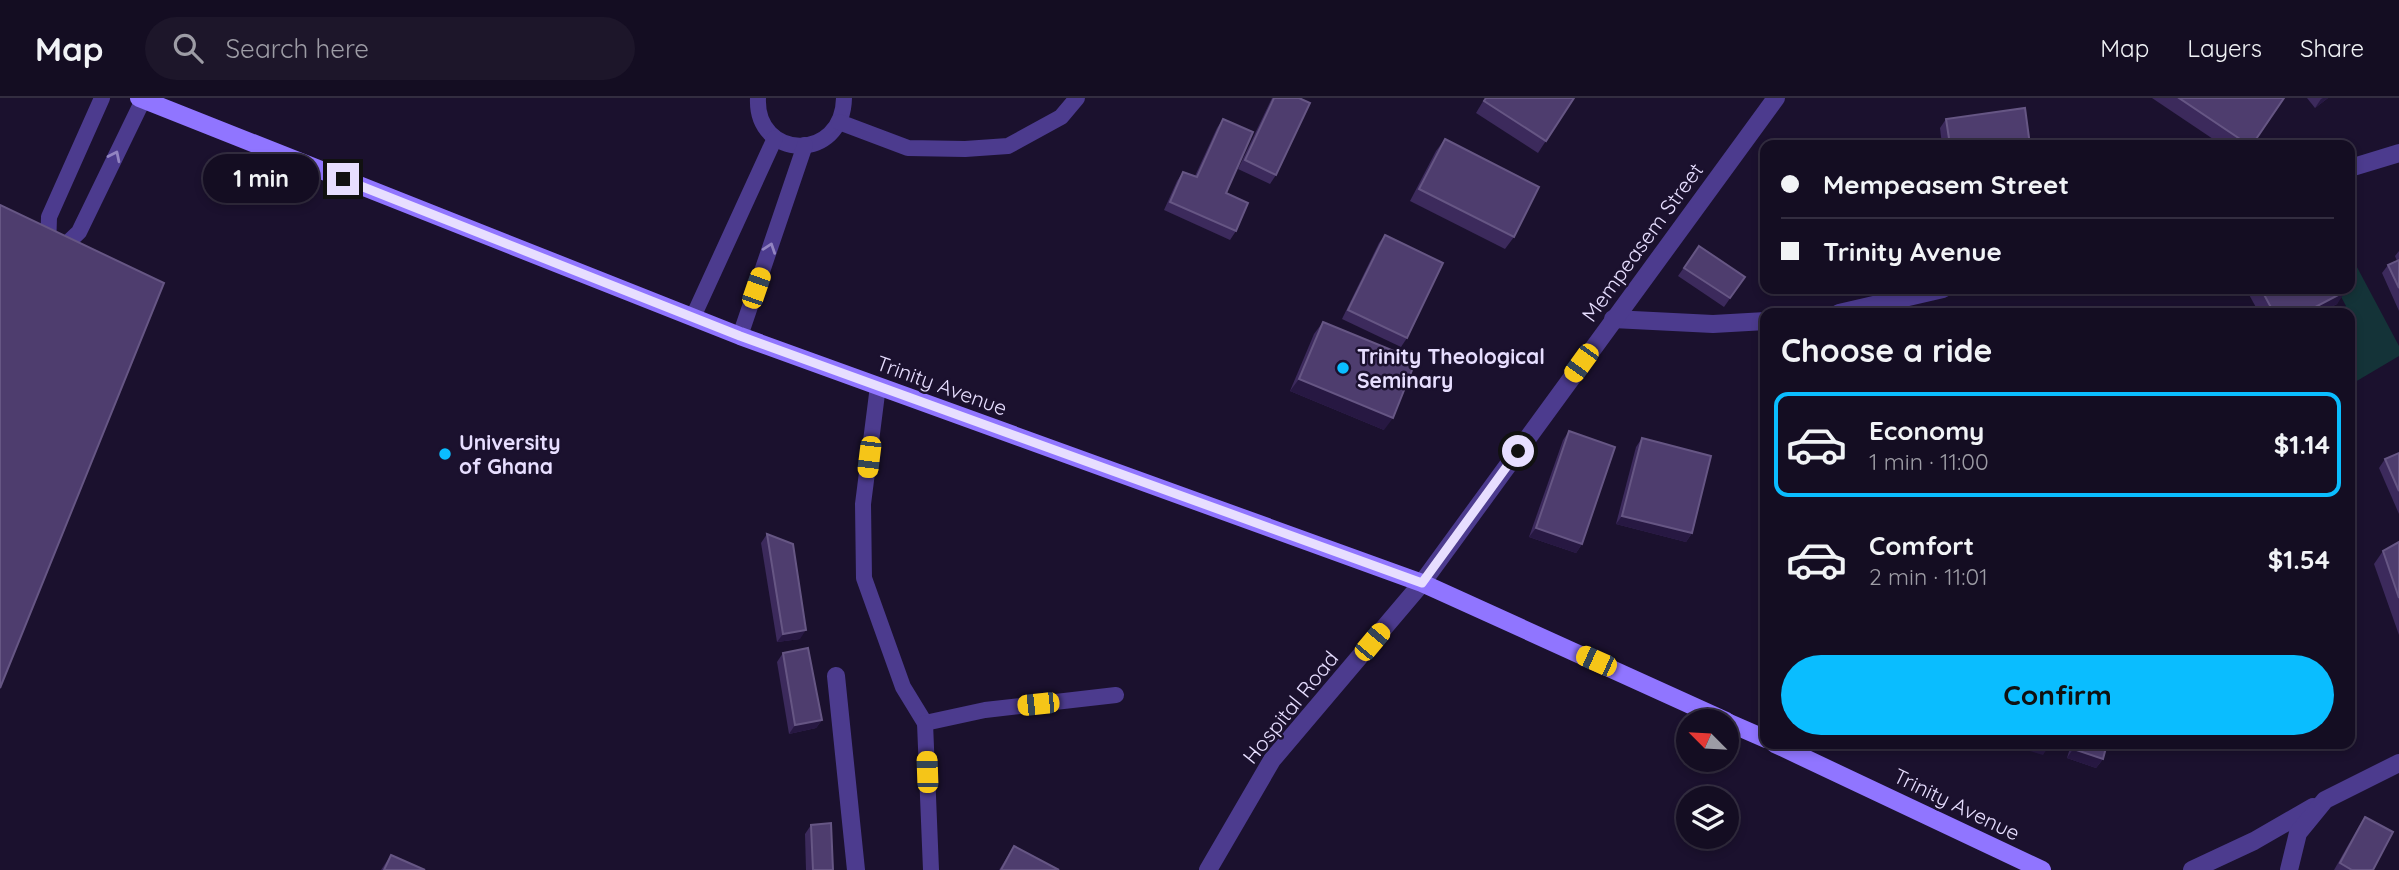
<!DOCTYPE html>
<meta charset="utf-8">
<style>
body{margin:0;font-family:Quicksand,sans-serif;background:#1d162a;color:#f1f3f6;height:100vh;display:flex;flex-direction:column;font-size:26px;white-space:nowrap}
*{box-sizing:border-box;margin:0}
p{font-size:23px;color:#9d9ca5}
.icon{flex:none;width:38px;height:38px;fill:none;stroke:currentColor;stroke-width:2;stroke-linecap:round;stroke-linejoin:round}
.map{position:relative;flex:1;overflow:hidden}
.panel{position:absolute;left:1760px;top:210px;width:595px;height:441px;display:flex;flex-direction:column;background:#140d22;border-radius:14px;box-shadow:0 4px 10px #0003,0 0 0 2px #332d40}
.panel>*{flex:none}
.hud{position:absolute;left:1760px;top:42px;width:595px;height:154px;border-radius:14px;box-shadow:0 4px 10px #0003,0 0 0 2px #332d40;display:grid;align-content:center;height:154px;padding:0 21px;background:#140d22}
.needle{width:46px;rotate:294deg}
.fabs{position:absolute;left:1676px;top:611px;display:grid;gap:14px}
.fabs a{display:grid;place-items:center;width:63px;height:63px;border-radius:50%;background:#140d22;box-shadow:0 4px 10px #0003,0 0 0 2px #332d40;font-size:35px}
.end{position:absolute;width:32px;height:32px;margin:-16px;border:9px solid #e7deff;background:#111;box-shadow:0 0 0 4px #111}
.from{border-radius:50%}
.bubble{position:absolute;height:49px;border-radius:24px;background:#140d22;box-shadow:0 4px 10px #0003,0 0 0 2px #332d40;font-size:23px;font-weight:800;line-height:49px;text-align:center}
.car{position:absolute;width:21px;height:42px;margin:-21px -10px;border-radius:9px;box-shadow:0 0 5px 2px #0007;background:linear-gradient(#f5c518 24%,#345 0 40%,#f5c518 0 76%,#345 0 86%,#f5c518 0)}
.hud b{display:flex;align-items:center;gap:24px;height:66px;font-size:26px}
.hud b+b{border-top:2px solid #332d40}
.hud i{width:18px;height:18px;background:#f1f3f6}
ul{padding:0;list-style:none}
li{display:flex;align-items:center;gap:21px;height:105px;margin:0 14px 10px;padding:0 7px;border:4px solid transparent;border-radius:14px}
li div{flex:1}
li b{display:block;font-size:26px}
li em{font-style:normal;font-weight:800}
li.current{border-color:#0abdff}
li>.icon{width:63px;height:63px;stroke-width:1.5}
h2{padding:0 21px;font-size:32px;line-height:84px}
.cta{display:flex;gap:14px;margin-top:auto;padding:14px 21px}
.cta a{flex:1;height:80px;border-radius:42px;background:#0abdff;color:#111;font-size:28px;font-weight:800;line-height:80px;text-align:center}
header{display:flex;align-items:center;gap:42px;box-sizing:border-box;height:98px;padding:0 35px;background:#140d22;border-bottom:2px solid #332d40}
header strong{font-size:33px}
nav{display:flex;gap:38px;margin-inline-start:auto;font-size:24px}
.search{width:490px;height:63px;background:#1d162a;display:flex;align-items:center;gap:18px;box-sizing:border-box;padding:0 24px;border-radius:38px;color:#9d9ca5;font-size:26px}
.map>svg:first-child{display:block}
</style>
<header>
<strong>Map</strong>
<div class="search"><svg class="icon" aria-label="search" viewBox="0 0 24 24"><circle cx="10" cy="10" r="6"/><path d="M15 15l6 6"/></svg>Search here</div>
<nav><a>Map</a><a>Layers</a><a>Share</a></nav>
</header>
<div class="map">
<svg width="2399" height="772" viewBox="0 0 2399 772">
<rect width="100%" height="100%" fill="#1b112e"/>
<!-- green -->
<path fill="#143338" d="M2350,156L2399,248V258L2350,287V215H2335L2346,208L2337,191H2350Z"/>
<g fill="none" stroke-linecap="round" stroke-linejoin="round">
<!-- lane -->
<g stroke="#4c3b8e" stroke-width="16">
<path d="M758,0C755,62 843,65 844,0"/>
<path d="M839,24L908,50L965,51L1008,48L1061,19L1077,0"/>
<path d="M48,151L49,119L102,0"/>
<path d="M58,154L79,134L143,2"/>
<path d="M693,219L775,40"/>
<path d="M740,238L805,47"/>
<path d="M878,288L863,406L864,480L903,589L925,625L985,612L1116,597"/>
<path d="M925,625L931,772"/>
</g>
<!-- street -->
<g stroke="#4c3b8e" stroke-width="18">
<path d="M2350,70L2399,55"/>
<path d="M1839,215L1943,191"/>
<path d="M1613,221L1713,226L1766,223"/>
<path d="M836,578L856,772"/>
<path d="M1208,772L1272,662L1422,485L1776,0"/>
<path d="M2192,772L2254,743L2313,709"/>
<path d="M2289,772L2298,735L2325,702L2399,665"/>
</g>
<!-- secondary -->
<g stroke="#9075ff" stroke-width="18">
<path d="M139,0L740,238L1422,485L1726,623"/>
<path d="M1727,624L1766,641"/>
<path d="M1775,646L2042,772"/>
</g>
</g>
<!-- wall -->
<g fill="#3c2a5c">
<path d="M1272,0H1299L1276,77L1270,86L1238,71Z"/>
<path d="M1485,0H1574L1538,55L1476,15Z"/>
<path d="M2152,0H2284L2252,47H2222Z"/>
<path d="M2307,0H2328L2315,10Z"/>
<path d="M1223,21L1226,95L1236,133L1230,142L1164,112L1177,83L1183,74L1195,78L1217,30Z"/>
<path d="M1946,21L2030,47H1942L1940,30Z"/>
<path d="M1445,41L1514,139L1505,151L1410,103L1436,53Z"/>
<path d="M1385,137L1407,240L1401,249L1342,221L1379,145Z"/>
<path d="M1699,148L1745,179L1724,209L1678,178Z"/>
<path d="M2399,153V213L2382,175L2388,167L2397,163L2395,158Z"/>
<path d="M2246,191H2344L2337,206L2319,215H2259Z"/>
<path d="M1323,224L1384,332L1290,293L1314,236Z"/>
<path d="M1569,333L1582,446L1576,455L1529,439L1563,342Z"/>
<path d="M1642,340L1692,435L1686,444L1616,426L1636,349Z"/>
<path d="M2399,355V416L2379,370L2385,361Z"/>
<path d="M767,436L800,541L777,544L761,445Z"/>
<path d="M2399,444V537L2374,466L2383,453Z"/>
<path d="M783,555L822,622L816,630L789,636L777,564Z"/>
<path d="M2057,646H2107L2103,661L2096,670L2067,660L2070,650Z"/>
<path d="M2365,719L2373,772H2334L2359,728Z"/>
<path d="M811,727L833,772H806L805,736Z"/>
<path d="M1014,748L1059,772H999Z"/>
<path d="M391,757L425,772H381Z"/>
</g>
<!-- shaded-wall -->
<g fill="#271842">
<path d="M2323,0H2328L2315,10L2321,1Z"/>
<path d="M2346,193L2337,206L2319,215H2304Z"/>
<path d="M1299,281L1393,320L1384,332L1290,293Z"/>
<path d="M1622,418L1692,435L1686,444L1616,426Z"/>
<path d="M1536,430L1582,446L1576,455L1529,439Z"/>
<path d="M806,532L800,541L777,544L783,536Z"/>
<path d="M822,622L816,630L789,636L795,627Z"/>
<path d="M2007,646H2042L2049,648L2043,657Z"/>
<path d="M2057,646H2073L2070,650Z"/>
<path d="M2073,651L2103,661L2096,670L2067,660Z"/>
</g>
<!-- building -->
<g fill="#4e3d6e" stroke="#665684" stroke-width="2">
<path d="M1274,0H1299L1310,5L1276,77L1245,62Z"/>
<path d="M1486,0H1574L1546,43L1484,3Z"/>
<path d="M2179,0H2284L2252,47H2249Z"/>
<path d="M2025,10L2030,47H1950L1946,21Z"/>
<path d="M1223,21L1253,34L1226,95L1248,105L1236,133L1170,104L1183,74L1197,79Z"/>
<path d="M1445,41L1539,89L1514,139L1419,91Z"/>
<path d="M0,107L164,185L0,590Z"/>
<path d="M1385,137L1443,165L1407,240L1348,212Z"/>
<path d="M1699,148L1745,179L1730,200L1684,170Z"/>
<path d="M2399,162V190L2388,167Z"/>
<path d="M2261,191H2344L2346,193L2304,215H2274Z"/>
<path d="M1323,224L1416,262L1393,320L1299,281Z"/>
<path d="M1569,333L1615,349L1582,446L1536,430Z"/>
<path d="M1642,340L1711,358L1692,435L1622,418Z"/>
<path d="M2399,355V393L2385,361Z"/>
<path d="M767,436L793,446L806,532L783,536Z"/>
<path d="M2399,444V500L2383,453Z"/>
<path d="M808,550L822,622L795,627L783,555Z"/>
<path d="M2075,646H2107L2103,661L2073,651Z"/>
<path d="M2365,719L2393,734L2373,772H2352L2340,765Z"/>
<path d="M831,725L833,772H813L811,727Z"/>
<path d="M1014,748L1059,772H1001Z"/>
<path d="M391,757L425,772H384Z"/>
</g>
<!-- one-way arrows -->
<defs><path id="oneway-chevron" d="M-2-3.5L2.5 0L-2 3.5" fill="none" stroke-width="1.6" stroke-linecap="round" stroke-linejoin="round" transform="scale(1.75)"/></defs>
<g stroke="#9284c1">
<use href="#oneway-chevron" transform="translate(115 58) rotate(-64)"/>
<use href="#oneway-chevron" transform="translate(770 150) rotate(-71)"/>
</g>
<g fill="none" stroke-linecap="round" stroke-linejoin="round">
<!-- route -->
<path stroke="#e7deff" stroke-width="9" d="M343,81L740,238L1422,485L1518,353"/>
</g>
<!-- markers -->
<g fill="#0abdff" stroke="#1b112e" stroke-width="2.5">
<circle cx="1343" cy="270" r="7"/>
<circle cx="445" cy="356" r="7"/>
</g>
<g text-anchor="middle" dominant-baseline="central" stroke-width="5" stroke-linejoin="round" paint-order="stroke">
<!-- street labels -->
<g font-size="21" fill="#e7deff" stroke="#1b112e">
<text transform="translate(1642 144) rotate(-54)">Mempeasem Street</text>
<text transform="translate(942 287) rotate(20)">Trinity Avenue</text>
<text transform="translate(1290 609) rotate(-51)">Hospital Road</text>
<text transform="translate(1957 706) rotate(26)">Trinity Avenue</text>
</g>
<!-- poi labels -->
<g font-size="21" font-weight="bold" fill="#e7deff" stroke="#1b112e" text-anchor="start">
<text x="1357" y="258">Trinity Theological<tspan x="1357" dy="24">Seminary</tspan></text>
<text x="459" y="344">University<tspan x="459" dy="24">of Ghana</tspan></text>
</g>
</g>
</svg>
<div class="fabs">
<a><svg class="needle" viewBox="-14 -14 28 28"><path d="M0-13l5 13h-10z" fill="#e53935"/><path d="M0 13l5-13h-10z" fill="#9d9ca5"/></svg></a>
<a><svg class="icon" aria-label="layers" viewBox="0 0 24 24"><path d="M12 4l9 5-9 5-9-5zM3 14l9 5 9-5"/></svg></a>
</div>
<i class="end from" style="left:1518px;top:353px"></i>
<i class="end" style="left:343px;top:81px"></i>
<div class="bubble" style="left:203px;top:56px;width:116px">1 min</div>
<i class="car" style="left:756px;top:190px;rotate:19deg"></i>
<i class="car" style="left:1581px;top:265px;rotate:216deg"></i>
<i class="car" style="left:869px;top:359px;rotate:187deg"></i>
<i class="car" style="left:1372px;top:544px;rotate:40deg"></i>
<i class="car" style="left:1596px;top:563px;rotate:294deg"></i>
<i class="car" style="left:1038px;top:606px;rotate:264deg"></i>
<i class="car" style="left:927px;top:674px;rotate:358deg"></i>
<div class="hud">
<b><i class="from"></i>Mempeasem Street</b>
<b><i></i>Trinity Avenue</b>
</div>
<section class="panel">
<h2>Choose a ride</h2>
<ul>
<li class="current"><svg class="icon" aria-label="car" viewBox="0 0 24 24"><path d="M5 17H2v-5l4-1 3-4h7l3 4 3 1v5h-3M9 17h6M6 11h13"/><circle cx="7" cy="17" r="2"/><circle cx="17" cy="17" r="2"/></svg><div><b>Economy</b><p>1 min · 11:00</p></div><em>$1.14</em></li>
<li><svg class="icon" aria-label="car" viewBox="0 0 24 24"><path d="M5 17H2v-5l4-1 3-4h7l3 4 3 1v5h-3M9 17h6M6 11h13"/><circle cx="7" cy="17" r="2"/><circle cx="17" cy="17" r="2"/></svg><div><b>Comfort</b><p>2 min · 11:01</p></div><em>$1.54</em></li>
</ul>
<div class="cta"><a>Confirm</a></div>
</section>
</div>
